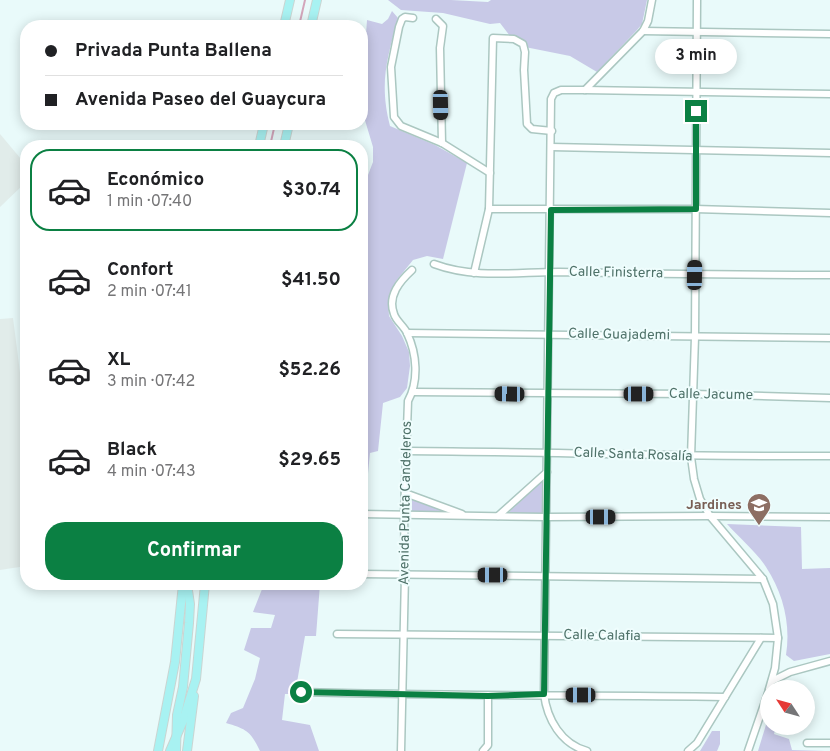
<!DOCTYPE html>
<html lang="es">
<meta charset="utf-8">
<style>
body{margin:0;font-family:Overpass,sans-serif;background:#f6f6f6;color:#202124;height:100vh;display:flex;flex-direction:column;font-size:19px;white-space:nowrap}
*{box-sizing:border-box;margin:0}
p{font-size:16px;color:#757577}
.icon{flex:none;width:28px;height:28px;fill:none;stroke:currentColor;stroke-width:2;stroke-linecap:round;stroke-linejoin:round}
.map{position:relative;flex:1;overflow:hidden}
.side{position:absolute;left:20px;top:140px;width:348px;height:450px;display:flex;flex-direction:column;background:#fff;border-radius:20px;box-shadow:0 2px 12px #0003}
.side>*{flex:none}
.top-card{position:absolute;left:20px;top:20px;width:348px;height:110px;border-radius:20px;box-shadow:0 2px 12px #0003;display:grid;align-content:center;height:110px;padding:0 25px;background:#fff}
.needle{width:32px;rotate:306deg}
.tools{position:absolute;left:760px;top:680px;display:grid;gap:10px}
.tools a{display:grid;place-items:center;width:55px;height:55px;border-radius:50%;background:#fff;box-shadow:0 2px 12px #0003;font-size:25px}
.end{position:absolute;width:22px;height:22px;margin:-11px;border:6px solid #0b8043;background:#fff;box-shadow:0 0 0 2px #fff}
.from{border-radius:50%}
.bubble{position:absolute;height:35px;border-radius:18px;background:#fff;box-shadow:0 2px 12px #0003;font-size:16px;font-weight:700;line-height:35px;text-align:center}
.car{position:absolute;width:15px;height:30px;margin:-15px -8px;border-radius:6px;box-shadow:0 0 4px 1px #0007;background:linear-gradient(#222 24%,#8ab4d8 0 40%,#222 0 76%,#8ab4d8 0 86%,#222 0)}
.top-card b{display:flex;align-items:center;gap:18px;height:48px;font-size:19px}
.top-card b+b{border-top:1px solid #e0e0e0}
.top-card i{width:12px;height:12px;background:#202124}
ul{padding:9px 0 0;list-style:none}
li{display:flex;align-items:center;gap:15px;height:82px;margin:0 10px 8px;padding:0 15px;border:2px solid transparent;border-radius:20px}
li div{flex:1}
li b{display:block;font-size:19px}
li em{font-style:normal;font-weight:700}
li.current{border-color:#0b8043}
li>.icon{width:45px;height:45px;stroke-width:1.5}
.button{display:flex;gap:10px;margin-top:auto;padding:10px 25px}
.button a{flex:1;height:58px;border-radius:20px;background:#0b8043;color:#fff;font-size:20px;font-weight:700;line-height:58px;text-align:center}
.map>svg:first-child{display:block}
</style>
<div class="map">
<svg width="830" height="751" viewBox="0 0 830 751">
<rect width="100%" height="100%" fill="#e9fafa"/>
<!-- industrial -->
<g fill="#e1ecea">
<path d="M0,134L26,165V182L0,207Z"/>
<path d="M13,318L26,419V566L0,570V319Z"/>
</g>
<!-- green -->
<g fill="#c8c9e7">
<path d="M388,0H451L488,2L491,0H647L642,24L637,30L597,72L570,56L525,47L510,36L500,23L490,24L443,13L401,10Z"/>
<path d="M392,11L398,18C387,59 379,83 390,126L435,145L467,163L443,259L427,256L413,260L396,281L388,300L389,316L402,336L409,352L410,366L407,388L400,397L383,403L378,451L370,453L367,484L361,483V174L368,175L373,162V147L361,107L367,20L382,24L388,19Z"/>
<path d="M543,480L542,514H507Z"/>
<path d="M412,498L454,512H412Z"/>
<path d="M727,524L801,527L802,569L830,568V654L794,661L786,655C791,624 783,593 766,567C758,554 738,536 727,524Z"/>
<path d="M264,584H320L316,636H305L295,694H285L282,720L310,725L319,751H260C251,732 247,729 226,723L231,713L243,708L255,679L260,658L244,650L251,628H271L275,615L253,612Z"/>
<path d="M769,715V726H776L774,734L789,739L792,750L825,751H758Z"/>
<path d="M712,731H720V744L717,751H700Z"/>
</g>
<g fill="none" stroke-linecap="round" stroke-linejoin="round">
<!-- stream -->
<g stroke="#d3a6bb" stroke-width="2">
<path d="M299,26L305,0"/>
<path d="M270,146L275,124"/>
</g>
<!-- minor casing -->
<g stroke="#abc7c1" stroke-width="9">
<g id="minor">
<path d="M697,0L695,337L691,457L694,479L700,499L710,516L763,579L773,604L778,638L775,668L769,689"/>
<path d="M413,18L405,17L402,19L399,27L391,67L394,117L401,126L442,143L490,173"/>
<path d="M436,19L443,26L440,48L442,143"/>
<path d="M643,31L830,34"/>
<path d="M585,90L643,31L648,21L652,0"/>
<path d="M551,147L830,153"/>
<path d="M489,209H695L830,213"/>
<path d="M434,264C474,279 517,272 559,272C649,274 740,275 830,275"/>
<path d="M474,273L489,209L493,38L514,39L523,44L525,52L524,70L527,124L532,129L552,131"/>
<path d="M407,333L830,338"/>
<path d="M413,392L694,394L830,398"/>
<path d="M407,451C548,452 689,457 830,456"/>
<path d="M405,493L462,514"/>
<path d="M361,514L546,517L710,516L830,517"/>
<path d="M498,516L547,472"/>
<path d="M361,574L763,579"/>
<path d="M337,634L778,638"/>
<path d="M772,681L790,672L830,661"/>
<path d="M301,692C443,696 584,695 725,697"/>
<path d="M807,743H830"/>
<path d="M401,751L405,575L404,515L408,401C419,381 417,354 407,333C404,326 396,321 394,314C387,296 400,281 412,270"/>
<path d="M483,751L488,745V696"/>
<path d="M587,751C561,744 547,719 544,694L551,99L554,93L561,90H585L830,94"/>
<path d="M688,751L697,743L761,638"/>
<path d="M748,751L769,690"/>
</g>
</g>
<!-- major casing -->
<g stroke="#cad5d2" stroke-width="10">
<g id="major">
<path d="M284,26L290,0"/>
<path d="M311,26L317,0"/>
<path d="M259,146L264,124"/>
<path d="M284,146L289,124"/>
<path d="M158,751L175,662L183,584"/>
<path d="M170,751L183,721L196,679L205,584"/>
<path d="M176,751L177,715L183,687L189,623L190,604L187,584"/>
<path d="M187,751L194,696"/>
</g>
</g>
<!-- minor -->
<use href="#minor" stroke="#fff" stroke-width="6"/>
<!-- major -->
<use href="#major" stroke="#a8f2f2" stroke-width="8"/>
</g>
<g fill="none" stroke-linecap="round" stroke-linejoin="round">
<!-- route -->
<path stroke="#0b8043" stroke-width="6" d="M301,692L488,696L544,694L551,210L696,209V111"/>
</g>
<!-- icons -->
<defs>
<g id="school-pin" transform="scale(1.25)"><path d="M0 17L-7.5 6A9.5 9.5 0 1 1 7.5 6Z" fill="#8d6e63" stroke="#effdfd"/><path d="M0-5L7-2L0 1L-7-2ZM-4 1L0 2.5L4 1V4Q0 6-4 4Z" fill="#fff"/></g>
</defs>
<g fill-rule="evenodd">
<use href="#school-pin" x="759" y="505"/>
</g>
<g text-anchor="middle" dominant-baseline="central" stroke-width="4" stroke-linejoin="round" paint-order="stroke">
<!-- street labels -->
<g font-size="14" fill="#4f7269" stroke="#effdfd">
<text transform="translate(616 273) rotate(1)">Calle Finisterra</text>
<text transform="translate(619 335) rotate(1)">Calle Guajademi</text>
<text transform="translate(711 395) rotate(1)">Calle Jacume</text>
<text transform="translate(633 455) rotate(2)">Calle Santa Rosalía</text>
<text transform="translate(406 503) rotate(-89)">Avenida Punta Candeleros</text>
<text transform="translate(602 636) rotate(1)">Calle Calafia</text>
</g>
<!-- education labels -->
<g font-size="14" font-weight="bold" fill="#785e54" stroke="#effdfd" text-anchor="end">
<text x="742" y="505">Jardines</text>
</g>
</g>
</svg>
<div class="tools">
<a><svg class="needle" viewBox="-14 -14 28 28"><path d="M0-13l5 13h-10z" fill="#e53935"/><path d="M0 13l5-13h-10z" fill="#757577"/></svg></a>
</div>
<i class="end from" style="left:301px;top:692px"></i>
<i class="end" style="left:696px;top:111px"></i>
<div class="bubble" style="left:655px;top:39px;width:82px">3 min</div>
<i class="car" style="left:441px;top:105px;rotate:179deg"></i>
<i class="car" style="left:695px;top:275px;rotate:1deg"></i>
<i class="car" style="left:510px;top:394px;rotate:271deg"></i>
<i class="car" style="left:639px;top:394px;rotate:90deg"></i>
<i class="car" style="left:601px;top:517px;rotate:90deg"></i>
<i class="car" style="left:493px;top:575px;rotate:270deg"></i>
<i class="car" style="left:581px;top:695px;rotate:270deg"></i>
<div class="top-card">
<b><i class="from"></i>Privada Punta Ballena</b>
<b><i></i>Avenida Paseo del Guaycura</b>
</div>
<section class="side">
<ul>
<li class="current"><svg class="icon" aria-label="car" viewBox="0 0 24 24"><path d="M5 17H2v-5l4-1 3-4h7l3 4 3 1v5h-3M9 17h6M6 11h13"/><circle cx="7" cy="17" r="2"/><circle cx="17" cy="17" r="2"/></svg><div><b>Económico</b><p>1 min · 07:40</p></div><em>$30.74</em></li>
<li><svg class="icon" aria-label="car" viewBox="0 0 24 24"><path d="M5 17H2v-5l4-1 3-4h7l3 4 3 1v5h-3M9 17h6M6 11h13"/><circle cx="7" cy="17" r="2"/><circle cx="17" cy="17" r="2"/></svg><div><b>Confort</b><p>2 min · 07:41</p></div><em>$41.50</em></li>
<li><svg class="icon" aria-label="car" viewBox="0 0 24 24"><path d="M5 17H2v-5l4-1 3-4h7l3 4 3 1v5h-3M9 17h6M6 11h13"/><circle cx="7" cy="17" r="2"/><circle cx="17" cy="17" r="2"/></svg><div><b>XL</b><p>3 min · 07:42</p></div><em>$52.26</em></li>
<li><svg class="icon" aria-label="car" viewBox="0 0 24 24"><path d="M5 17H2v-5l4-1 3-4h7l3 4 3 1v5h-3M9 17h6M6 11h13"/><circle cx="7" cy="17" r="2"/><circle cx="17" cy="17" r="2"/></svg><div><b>Black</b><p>4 min · 07:43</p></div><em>$29.65</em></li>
</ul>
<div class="button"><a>Confirmar</a></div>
</section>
</div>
